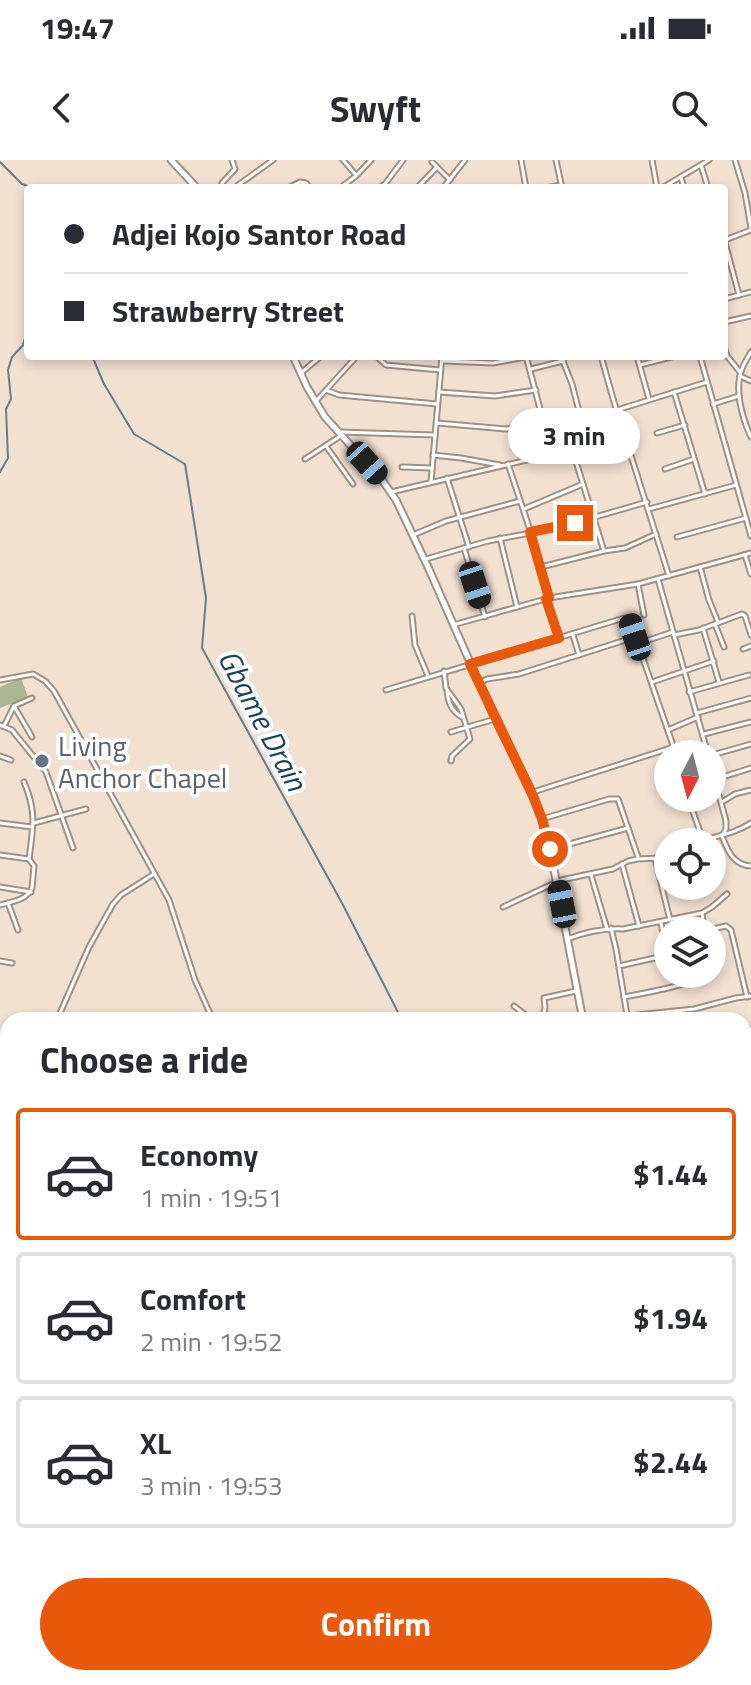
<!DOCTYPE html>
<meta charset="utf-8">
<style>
body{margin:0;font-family:"Titillium Web",sans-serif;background:#f7f7f7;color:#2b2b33;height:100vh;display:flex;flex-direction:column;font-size:30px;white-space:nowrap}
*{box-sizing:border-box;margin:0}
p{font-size:26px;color:#7c7c81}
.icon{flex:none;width:44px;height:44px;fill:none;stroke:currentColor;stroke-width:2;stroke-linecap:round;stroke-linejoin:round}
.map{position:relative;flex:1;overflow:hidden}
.drawer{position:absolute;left:0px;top:852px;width:752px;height:674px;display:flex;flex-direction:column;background:#fff;border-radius:24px 24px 0 0;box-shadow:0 4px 12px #0003}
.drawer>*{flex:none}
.guide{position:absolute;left:24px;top:24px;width:704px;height:176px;border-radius:8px;box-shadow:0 4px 12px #0003;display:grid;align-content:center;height:176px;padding:0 40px;background:#fff}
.needle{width:52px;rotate:186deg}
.fabs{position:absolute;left:654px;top:580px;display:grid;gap:16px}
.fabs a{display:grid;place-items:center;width:72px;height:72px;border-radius:50%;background:#fff;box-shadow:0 4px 12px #0003;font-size:40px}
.end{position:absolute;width:36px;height:36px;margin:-18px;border:10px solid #ea580c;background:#fff;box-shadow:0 0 0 4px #fff}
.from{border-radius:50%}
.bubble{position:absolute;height:56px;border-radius:28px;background:#fff;box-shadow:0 4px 12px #0003;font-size:26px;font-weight:700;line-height:56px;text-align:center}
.car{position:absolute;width:24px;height:48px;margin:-24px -12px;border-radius:10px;box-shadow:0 0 6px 2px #0007;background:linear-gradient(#222 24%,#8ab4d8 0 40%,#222 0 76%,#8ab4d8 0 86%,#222 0)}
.guide b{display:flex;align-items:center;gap:28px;height:76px;font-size:30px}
.guide b+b{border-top:2px solid #e1e1e2}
.guide i{width:20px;height:20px;background:#2b2b33}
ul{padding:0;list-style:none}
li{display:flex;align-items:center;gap:24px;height:132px;margin:0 16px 12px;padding:0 24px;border:4px solid #e1e1e2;border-radius:8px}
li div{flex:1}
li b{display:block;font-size:30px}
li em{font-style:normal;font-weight:700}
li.current{border-color:#ea580c}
li>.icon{width:72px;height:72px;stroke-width:1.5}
h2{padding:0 40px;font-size:36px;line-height:96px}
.primary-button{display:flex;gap:16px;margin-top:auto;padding:16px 40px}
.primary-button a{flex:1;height:92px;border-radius:48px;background:#ea580c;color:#fff;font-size:32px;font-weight:700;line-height:92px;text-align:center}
.status{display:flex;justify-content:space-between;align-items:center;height:56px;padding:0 40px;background:#fff;direction:ltr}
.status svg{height:22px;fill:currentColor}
header{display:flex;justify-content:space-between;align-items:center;height:104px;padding:0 40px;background:#fff;font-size:36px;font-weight:700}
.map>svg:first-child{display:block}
</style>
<div class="status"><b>19:47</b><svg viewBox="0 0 49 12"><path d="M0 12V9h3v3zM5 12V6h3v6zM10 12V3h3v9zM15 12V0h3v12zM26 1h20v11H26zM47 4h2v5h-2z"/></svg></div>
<header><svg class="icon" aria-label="back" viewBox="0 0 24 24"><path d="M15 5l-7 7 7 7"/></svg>Swyft<svg class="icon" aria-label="search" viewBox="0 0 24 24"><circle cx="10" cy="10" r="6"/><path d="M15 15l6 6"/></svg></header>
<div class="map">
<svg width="751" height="1525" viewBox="0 0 751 1525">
<rect width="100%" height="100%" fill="#f2e0d1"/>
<!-- green -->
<path fill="#abb693" d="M21,518L28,537L0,548V527Z"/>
<!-- water -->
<path fill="#84a9c0" stroke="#657d8c" stroke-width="2" d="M744,1482L751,1483V1525H433L434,1518H744Z"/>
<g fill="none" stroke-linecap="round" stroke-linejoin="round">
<!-- stream -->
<g stroke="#657d8c" stroke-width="2">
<path d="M0,2L22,24L33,28"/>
<path d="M92,196L104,224L134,274L185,304L206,438L202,488L343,745L402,860"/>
<path d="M0,312L8,298L6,249L11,239L8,210L12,197L23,185L28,167"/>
</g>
<!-- minor casing -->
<g stroke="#a29183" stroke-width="7">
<g id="minor">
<path d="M343,0L356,15"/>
<path d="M521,0L526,28"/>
<path d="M556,0L562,28"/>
<path d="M652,0L657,28"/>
<path d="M735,0L745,33L751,68"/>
<path d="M432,2L450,20"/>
<path d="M701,5L708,28"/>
<path d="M681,17L684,28"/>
<path d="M222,28V23L235,9L232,0"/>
<path d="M234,28L273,0"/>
<path d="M288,28L300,22L306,23L310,28"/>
<path d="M340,28L356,16L371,0"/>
<path d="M379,28L385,24L403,0"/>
<path d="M417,28L437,7"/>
<path d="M443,28L465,0"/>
<path d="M546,28L561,25"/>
<path d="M662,28L709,0"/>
<path d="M724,79L739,135"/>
<path d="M725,80L751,70"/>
<path d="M724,139L751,132"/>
<path d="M724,162L751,156"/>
<path d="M724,185L727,196L740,212"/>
<path d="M751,192C748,197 744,203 742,209C734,229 742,258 751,277"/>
<path d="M376,196L386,205L440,210"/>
<path d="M526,196L552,294"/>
<path d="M561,196L572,224L588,286"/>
<path d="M601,196L614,242L669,416"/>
<path d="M637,196L649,239"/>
<path d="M700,196L751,376"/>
<path d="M443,201L493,203L526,197"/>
<path d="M640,205L675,196"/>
<path d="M531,209L563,201"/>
<path d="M301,213L321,196"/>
<path d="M740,216L751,221"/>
<path d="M326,230L339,235L437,244"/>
<path d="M439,232L495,236L536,230"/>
<path d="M674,232L705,334"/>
<path d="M317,240L357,196"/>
<path d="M713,244L739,236"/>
<path d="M617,250L707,222"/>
<path d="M437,263L506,269L544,262"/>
<path d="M582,263L617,253"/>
<path d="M339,272L435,275"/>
<path d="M657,273L685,265"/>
<path d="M326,286L353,324"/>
<path d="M572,289L604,391"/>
<path d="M433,295L461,298L500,305"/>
<path d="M305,299L342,275"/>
<path d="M508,304L534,382L549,438"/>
<path d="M402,307L432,308"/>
<path d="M665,309L694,299"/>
<path d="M447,318L469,387"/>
<path d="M431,322L442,196"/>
<path d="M391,332L625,277"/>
<path d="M524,349L583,324"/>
<path d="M649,349L736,325"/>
<path d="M413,375L446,361L520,341"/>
<path d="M677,377L746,358"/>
<path d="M500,378L517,447"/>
<path d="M464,388L485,457"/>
<path d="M745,395L751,414"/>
<path d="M426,399L488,381L557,368L647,342"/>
<path d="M541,407L604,391L625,388L656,374"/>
<path d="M700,407L709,440L718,462"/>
<path d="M658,419L708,594"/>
<path d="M638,424L644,455"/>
<path d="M546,439L559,478"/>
<path d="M412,456L415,485L428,516"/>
<path d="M715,464L724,487"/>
<path d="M453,465L549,438L638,424L751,393"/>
<path d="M703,468L719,522"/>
<path d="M573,475L579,495"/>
<path d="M674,475L699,470L742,454L745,456L751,475"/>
<path d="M639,483L673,472"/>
<path d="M743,489L751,486"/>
<path d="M444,511L446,528L461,549L470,579L452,596L451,601"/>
<path d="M0,520L33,514L45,521L54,531L169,740L195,820L213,860"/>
<path d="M652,522L714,501"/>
<path d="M479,523L487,519L519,514L635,477"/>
<path d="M386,530L624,458L630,461L676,594"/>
<path d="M447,530C448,542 451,551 462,557"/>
<path d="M689,532L749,515"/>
<path d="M14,546L32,577"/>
<path d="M697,553L751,538"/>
<path d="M0,565L12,570L46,612L73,688"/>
<path d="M4,566L14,546L32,538"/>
<path d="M668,570L698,557"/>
<path d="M451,572L495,559"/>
<path d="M704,574L751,562"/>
<path d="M712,595L751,584"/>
<path d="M0,596L11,600"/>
<path d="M712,609L726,661V669L722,676C728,691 733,705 751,706"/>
<path d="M716,619L751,608"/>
<path d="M533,632L674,587"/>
<path d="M688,638L703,680"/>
<path d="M722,642L735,634L751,630"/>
<path d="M542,659L609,639H618L638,697"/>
<path d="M0,663L32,667"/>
<path d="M34,663L86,649"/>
<path d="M697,682C715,676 735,674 751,663"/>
<path d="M551,689L628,668"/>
<path d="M0,695L29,699"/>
<path d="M655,699L670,760"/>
<path d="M622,704L639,766"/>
<path d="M591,715L607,769"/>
<path d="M0,727L31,732"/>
<path d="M8,743L18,770"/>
<path d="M0,745C12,742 27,740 32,728L34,706L29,699C33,668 37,652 24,622"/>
<path d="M503,747L561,720L613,709L628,701L638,699L659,698L668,694"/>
<path d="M702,753L704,770"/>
<path d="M661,763L667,795"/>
<path d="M611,768L616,789L627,855"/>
<path d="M708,770L726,766L731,770L747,837"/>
<path d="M567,779C586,772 603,768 623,769L702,753L712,747L727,734"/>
<path d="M0,801L12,803"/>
<path d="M619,806L668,795"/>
<path d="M624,837C641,834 699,823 709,814"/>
<path d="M514,846L532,860"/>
<path d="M60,854L69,860"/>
<path d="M57,860L89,787L113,744L121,735L154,714"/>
<path d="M542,860L545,848L544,838L576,831"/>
<path d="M589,860L694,849L736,838L751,836"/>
<path d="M744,870L751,869"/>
<path d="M744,903L751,902"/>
<path d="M744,927L751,925"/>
<path d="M0,939L8,927"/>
<path d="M0,948L8,953"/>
<path d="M744,956H751"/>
<path d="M0,966L8,971"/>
<path d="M751,980L750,993L751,998"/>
<path d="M744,1016H751"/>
<path d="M0,1020L8,1009"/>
<path d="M0,1022L8,1029"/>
<path d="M0,1069L8,1074"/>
<path d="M744,1085H751"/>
<path d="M3,1097L8,1101"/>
<path d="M0,1109L8,1114"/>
<path d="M0,1152L8,1142"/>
<path d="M744,1160H751"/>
<path d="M0,1180L8,1185"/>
<path d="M0,1215L8,1218"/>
<path d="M0,1262L8,1252"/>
<path d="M744,1292L751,1293"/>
<path d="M0,1296L8,1301"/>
<path d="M0,1355L8,1346"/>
<path d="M0,1391L8,1386"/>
<path d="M1,1446L8,1442"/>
<path d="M0,1479L8,1476"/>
<path d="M0,1506L8,1504"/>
<path d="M114,1518L119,1525"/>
<path d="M228,1518L234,1525"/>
<path d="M0,1520L3,1525"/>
<path d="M17,1525L31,1518"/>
<path d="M50,1525L57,1518"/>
<path d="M122,1525L136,1518"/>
<path d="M178,1525L185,1522"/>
<path d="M267,1525L281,1518"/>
<path d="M377,1525L378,1518"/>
</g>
</g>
<!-- tertiary casing -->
<g stroke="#a29183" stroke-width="9">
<g id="tertiary">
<path d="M171,0L197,28"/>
<path d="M293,196L307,227L325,257L382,320L396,340L428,407L495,559L530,628L542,659L550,689L583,860"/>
<path d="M744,1388L751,1396"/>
</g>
</g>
<!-- secondary casing -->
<g stroke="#a29183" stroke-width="10">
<g id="secondary">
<path d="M0,1445L8,1459"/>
<path d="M40,1518L44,1525"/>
</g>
</g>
<!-- minor -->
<use href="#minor" stroke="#fff" stroke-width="3"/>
<!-- tertiary -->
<use href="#tertiary" stroke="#fff" stroke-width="5"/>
<!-- secondary -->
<use href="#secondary" stroke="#fbece8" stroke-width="6"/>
</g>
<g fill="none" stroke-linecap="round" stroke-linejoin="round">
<!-- route -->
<path stroke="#ea580c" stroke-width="10" d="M550,689L542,659L533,636L470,504L559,478L546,439L549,438L530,372L575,363"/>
</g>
<!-- markers -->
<circle fill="#6b7280" stroke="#fff" stroke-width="3" cx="42" cy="601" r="8"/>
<g text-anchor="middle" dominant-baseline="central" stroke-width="8" stroke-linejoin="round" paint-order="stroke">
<!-- worship labels -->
<g font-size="28" fill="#5b616d" stroke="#fff" text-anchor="start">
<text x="58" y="585">Living<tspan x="58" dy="32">Anchor Chapel</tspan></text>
</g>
<!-- water labels -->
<g font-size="30" font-style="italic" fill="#14445c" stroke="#fff">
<text transform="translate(263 560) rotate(62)">Gbame Drain</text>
</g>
</g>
</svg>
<div class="fabs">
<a><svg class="needle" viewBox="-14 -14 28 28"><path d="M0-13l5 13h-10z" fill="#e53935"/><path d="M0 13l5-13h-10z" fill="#7c7c81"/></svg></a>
<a><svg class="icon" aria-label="locate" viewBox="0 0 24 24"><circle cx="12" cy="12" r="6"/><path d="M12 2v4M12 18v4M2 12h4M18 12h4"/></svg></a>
<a><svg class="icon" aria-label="layers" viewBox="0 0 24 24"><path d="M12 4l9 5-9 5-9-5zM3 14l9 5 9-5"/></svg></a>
</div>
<i class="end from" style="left:550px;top:689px"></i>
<i class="end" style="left:575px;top:363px"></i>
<div class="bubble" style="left:508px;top:248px;width:132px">3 min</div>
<i class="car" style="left:367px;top:303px;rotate:138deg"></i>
<i class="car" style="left:475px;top:425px;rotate:162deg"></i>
<i class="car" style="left:635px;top:477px;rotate:342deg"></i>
<i class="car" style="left:562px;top:744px;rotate:349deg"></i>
<div class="guide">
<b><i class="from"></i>Adjei Kojo Santor Road</b>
<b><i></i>Strawberry Street</b>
</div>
<section class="drawer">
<h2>Choose a ride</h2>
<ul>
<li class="current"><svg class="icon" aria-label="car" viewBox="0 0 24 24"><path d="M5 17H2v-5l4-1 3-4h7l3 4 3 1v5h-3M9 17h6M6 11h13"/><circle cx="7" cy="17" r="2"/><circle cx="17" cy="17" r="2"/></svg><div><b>Economy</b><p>1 min · 19:51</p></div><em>$1.44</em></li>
<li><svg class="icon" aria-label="car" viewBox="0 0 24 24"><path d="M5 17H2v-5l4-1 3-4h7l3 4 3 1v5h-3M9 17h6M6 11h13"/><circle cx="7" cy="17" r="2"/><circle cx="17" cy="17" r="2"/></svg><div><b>Comfort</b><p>2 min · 19:52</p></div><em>$1.94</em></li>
<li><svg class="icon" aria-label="car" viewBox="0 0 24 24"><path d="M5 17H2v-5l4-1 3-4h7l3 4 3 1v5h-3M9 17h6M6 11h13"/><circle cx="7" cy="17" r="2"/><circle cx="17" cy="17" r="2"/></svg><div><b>XL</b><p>3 min · 19:53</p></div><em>$2.44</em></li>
</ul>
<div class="primary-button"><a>Confirm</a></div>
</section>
</div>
